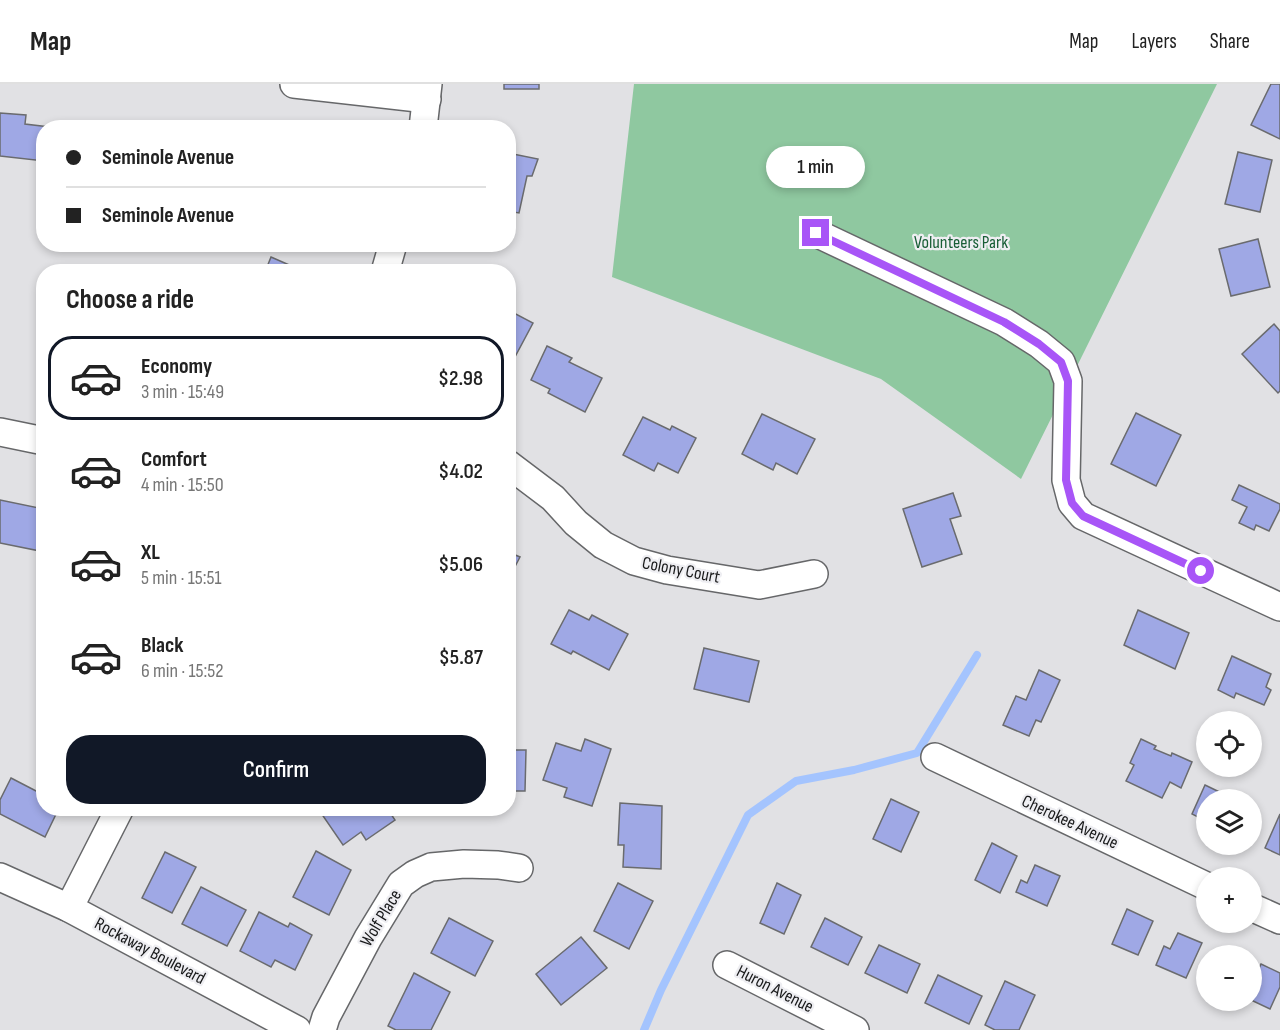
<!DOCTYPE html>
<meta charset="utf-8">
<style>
body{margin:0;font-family:"Sofia Sans Condensed",sans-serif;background:#f6f6f6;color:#222;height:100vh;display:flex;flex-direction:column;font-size:22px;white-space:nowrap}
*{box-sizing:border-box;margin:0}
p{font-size:20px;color:#767676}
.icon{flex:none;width:33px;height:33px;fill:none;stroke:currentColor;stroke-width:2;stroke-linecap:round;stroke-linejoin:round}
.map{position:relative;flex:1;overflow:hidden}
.sheet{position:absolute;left:36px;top:180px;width:480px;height:552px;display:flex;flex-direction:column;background:#fff;border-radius:24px;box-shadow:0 3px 9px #0003}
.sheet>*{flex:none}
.banner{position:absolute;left:36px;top:36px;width:480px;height:132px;border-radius:24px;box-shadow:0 3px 9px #0003;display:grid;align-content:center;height:132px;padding:0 30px;background:#fff}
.tools{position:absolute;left:1196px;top:627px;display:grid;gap:12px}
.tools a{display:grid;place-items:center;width:66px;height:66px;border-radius:50%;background:#fff;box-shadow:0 3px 9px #0003;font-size:30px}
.end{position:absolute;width:27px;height:27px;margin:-14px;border:8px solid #a855f7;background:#fff;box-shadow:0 0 0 3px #fff}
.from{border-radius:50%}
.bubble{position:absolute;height:42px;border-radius:21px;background:#fff;box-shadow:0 3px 9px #0003;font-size:20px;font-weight:600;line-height:42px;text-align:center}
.banner b{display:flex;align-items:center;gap:21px;height:57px;font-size:22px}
.banner b+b{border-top:2px solid #e0e0e0}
.banner i{width:15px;height:15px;background:#222}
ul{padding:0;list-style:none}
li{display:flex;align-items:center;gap:18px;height:84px;margin:0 12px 9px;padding:0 18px;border:3px solid transparent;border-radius:24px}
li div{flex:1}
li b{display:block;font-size:22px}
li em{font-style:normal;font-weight:600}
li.current{border-color:#111827}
li>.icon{width:54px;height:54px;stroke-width:1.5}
h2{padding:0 30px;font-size:27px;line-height:72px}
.button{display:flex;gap:12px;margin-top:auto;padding:12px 30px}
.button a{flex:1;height:69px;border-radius:24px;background:#111827;color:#fff;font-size:24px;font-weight:600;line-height:69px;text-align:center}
header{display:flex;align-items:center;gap:36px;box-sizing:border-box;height:84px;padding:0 30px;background:#fff;border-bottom:2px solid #e0e0e0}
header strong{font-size:28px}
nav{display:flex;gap:33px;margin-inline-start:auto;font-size:21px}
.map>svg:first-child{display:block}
</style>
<header>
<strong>Map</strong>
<nav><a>Map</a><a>Layers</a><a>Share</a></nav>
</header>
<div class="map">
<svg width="1280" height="946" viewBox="0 0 1280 946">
<rect width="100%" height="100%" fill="#e1e1e4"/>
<!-- green -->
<path fill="#8fc8a0" d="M634,0H1217L1021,395L881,295L612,193Z"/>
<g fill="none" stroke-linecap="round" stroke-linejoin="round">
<!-- stream -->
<path stroke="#a4c4fe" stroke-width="8" d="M644,946L661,906L748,731L796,697L854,686L917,669L977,571"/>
</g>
<!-- building -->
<g fill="#9fa8e5" stroke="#6a6b6e" stroke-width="1.5">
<rect x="504" y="0" width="35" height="5"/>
<path d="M1271,0H1280V55L1251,41Z"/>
<path d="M0,29L26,31L25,40L50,43L44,44V77L0,72Z"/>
<path d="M1238,68L1272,76L1260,128L1225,120Z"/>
<path d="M508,69L538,75L532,92H527L519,129L508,127Z"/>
<path d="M1258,155L1270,203L1231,212L1219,165Z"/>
<path d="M271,173L303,187V188H265Z"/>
<path d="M508,226L533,239L508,286Z"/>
<path d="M1274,240L1280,247V307L1278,309L1242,270Z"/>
<path d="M547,262L572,274L569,278L602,294L585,328L548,309L550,305L531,296Z"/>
<path d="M1136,329L1181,351L1156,402L1111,380Z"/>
<path d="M762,330L815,355L797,390L776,379L773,386L742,370Z"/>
<path d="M643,333L670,346L672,342L696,354L678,389L658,379L654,387L623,371Z"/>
<path d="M1239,401L1280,420V425L1269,447L1256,441L1254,446L1239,439L1247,423L1232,416Z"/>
<path d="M953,409L961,432L950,435L962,470L922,483L903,425Z"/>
<path d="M0,416L44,425V448L40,467L0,459Z"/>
<path d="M508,468L520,473L508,496Z"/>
<path d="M569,526L589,536L592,531L628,550L609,586L573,567L571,570L551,560Z"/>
<path d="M1138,526L1189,549L1175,585L1124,561Z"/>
<path d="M704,564L759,577L749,618L694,605Z"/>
<path d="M1232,572L1271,590L1266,603L1271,606L1264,621L1236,609L1234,614L1218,606Z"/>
<path d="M1039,586L1060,596L1041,638L1036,636L1029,652L1003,641L1016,612L1026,616Z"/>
<path d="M585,655L611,665L592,722L564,713L567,704L543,696L556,659L581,667Z"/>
<path d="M1141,655L1156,662L1154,665L1171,672L1172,669L1192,678L1181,704L1170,698L1162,714L1126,697L1134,681L1130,679Z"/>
<path d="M508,666H526L525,707H508Z"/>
<path d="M11,694L38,708L41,704L44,706V724H59L45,753L0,730V716Z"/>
<path d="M1205,701L1236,716H1206V743L1201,741L1204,736L1192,730Z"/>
<path d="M891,715L919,728L901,768L873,755Z"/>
<path d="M620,719L662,722L661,785L623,783L624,761H618Z"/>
<path d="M328,724H387L395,736L366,756L361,748L343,761L321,729Z"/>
<path d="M1280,730V771L1265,764Z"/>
<path d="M992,759L1017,772L1000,809L975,796Z"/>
<path d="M316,767L351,786L329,831L293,813Z"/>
<path d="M165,768L196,783L172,829L142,814Z"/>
<path d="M1035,781L1060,792L1047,822L1016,808L1021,796L1027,799Z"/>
<path d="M618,799L653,817L629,865L594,847Z"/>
<path d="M777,799L801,811L784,850L760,839Z"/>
<path d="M201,803L246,826L227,862L182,840Z"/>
<path d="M1127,825L1153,837L1138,871L1112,860Z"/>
<path d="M259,828L288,843L290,839L312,851L295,886L275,876L271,883L240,867Z"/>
<path d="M449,834L493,857L475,892L431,869Z"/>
<path d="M825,834L862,853L848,881L811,863Z"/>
<path d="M1178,849L1202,859L1186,894L1156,881L1164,862L1170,865Z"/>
<path d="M581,853L607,884L561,921L536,890Z"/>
<path d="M879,861L920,880L907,909L865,889Z"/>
<path d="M1261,880L1280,889V903L1270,925L1251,916V902Z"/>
<path d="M414,889L450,908L431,946H396L388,942Z"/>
<path d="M938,891L982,912L969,940L925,919Z"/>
<path d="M1005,897L1035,911L1019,946H995L985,941Z"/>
</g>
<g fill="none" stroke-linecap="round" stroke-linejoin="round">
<!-- minor casing -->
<g stroke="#666769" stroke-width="30">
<g id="minor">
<path d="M294,0L427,15"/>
<path d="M423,44L428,0"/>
<path d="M816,149L1004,238L1039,260L1061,278L1068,297L1066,396L1072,419L1083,432L1280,523"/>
<path d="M385,188L393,160"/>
<path d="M0,348L44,357"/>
<path d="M508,380L553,414L576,439L603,461L634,477L667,486L759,501L814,490"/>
<path d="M935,673L1206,802"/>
<path d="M0,793L69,824L297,946"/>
<path d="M1251,823L1280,836"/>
<path d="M69,824L120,724"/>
<path d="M727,881L855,946"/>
<path d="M322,946L326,933L368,854L401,800L415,790L431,783L464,780L498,781L519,784"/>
</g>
</g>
<!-- minor -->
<use href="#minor" stroke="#fff" stroke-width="27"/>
</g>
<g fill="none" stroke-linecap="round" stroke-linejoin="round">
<!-- route -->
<path stroke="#a855f7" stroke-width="8" d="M816,149L1004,238L1039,260L1061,278L1068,297L1066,396L1072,419L1083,432L1201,487"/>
</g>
<g text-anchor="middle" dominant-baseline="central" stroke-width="4.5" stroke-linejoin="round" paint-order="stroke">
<!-- park labels -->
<g font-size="18" fill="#185e36" stroke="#eeeef2">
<text x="961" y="158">Volunteers Park</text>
</g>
<!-- street labels -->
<g font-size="18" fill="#18191a" stroke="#eeeef2">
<text transform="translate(681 486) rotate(11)">Colony Court</text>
<text transform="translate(1070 738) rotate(25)">Cherokee Avenue</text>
<text transform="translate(381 834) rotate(-59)">Wolf Place</text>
<text transform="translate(150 867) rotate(28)">Rockaway Boulevard</text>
<text transform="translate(775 905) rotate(27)">Huron Avenue</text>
</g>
</g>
</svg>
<div class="tools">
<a><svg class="icon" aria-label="locate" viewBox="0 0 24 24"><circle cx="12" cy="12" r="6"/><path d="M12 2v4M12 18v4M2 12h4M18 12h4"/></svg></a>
<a><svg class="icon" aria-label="layers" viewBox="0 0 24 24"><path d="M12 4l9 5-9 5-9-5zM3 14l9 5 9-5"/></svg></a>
<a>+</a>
<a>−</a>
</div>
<i class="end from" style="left:1201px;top:487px"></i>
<i class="end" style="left:816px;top:149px"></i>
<div class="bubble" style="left:766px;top:62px;width:99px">1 min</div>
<div class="banner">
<b><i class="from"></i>Seminole Avenue</b>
<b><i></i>Seminole Avenue</b>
</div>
<section class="sheet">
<h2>Choose a ride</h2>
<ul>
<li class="current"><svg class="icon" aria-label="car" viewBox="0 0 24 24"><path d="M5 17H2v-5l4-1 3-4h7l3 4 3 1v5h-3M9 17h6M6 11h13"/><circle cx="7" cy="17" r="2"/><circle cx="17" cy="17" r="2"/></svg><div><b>Economy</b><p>3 min · 15:49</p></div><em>$2.98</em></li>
<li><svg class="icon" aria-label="car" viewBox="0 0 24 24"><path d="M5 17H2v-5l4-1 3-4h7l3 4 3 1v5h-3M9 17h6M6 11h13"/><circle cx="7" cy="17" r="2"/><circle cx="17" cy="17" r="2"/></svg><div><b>Comfort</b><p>4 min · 15:50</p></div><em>$4.02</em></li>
<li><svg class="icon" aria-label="car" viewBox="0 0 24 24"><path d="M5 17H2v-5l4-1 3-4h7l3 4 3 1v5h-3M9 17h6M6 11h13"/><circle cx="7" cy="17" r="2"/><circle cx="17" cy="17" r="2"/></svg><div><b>XL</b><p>5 min · 15:51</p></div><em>$5.06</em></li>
<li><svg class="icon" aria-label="car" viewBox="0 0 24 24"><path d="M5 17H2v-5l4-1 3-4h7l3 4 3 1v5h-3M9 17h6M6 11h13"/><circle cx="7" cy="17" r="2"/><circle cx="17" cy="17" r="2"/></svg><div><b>Black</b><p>6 min · 15:52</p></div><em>$5.87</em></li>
</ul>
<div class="button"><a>Confirm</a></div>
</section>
</div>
